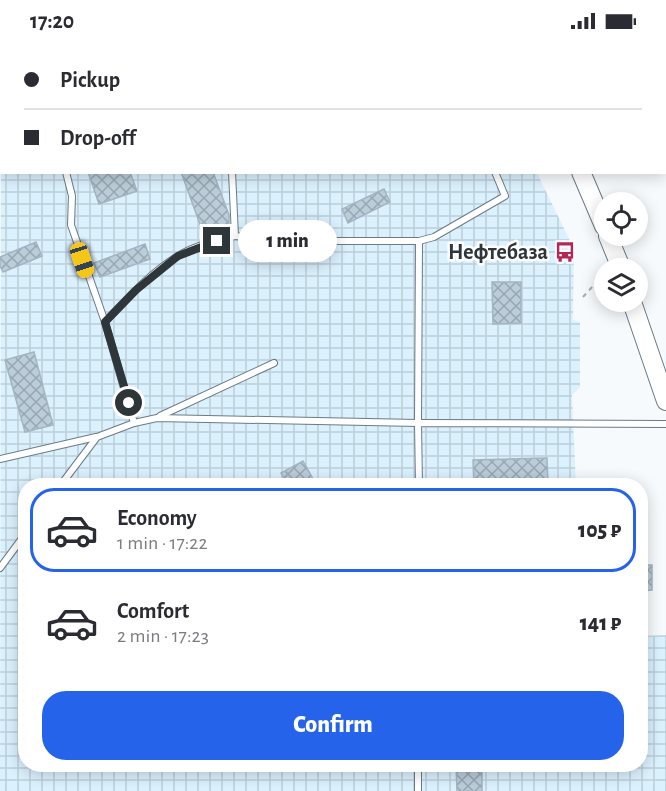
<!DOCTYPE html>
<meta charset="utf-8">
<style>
body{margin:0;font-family:"Alegreya Sans",sans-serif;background:#f2f2f3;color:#2b2b33;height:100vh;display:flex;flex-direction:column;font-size:22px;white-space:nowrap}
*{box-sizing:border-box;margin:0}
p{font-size:20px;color:#7c7c81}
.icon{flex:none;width:33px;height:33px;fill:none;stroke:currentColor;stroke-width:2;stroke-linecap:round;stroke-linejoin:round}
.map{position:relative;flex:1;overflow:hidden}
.side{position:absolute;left:18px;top:436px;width:630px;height:294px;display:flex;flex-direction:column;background:#fff;border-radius:24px;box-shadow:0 3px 15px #0003}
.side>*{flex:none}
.hud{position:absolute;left:0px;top:0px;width:666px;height:132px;box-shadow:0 3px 15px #0003;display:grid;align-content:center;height:132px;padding:0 24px;background:#fff}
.controls{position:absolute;left:594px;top:150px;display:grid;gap:12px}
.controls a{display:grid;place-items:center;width:54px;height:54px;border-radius:50%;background:#fff;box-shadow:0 3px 15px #0003;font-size:30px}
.end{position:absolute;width:27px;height:27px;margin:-14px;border:8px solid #2e363a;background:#fff;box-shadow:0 0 0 3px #fff}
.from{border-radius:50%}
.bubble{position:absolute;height:42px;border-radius:21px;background:#fff;box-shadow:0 3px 15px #0003;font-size:20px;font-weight:800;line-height:42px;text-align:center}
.car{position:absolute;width:18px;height:36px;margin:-18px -9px;border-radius:8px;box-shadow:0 0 4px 2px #0007;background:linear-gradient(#f5c518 24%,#345 0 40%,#f5c518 0 76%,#345 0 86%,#f5c518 0)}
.hud b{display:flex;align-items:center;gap:21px;height:57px;font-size:22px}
.hud b+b{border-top:2px solid #e1e1e2}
.hud i{width:15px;height:15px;background:#2b2b33}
ul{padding:10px 0 0;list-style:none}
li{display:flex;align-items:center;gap:18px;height:84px;margin:0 12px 9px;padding:0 12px;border:3px solid transparent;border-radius:24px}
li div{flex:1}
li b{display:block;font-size:22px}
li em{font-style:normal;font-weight:800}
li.selected{border-color:#2563eb}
li>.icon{width:54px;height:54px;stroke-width:1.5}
.primary-button{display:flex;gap:12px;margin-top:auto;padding:12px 24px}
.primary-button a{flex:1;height:69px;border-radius:24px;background:#2563eb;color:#fff;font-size:24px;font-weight:800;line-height:69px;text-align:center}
.status{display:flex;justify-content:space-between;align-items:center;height:42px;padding:0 30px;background:#fff;direction:ltr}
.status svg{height:16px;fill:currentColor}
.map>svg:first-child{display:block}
</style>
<div class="status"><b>17:20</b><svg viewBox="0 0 49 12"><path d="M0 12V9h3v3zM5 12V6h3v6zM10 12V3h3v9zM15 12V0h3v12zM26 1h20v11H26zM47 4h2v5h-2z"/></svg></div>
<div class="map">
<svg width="666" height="749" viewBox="0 0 666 749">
<defs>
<pattern id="industrial-grid" width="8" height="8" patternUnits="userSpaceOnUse" patternTransform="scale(1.5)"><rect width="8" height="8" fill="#dbf1fe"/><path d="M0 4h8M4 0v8" fill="none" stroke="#bccfda"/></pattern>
<pattern id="building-cross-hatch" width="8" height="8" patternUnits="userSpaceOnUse" patternTransform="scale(1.5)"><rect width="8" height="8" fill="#bacdd9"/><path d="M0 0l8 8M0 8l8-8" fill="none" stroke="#98a7b1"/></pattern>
</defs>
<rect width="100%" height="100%" fill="#f7fafd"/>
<!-- industrial -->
<g fill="url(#industrial-grid)">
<path d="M9,0H470L471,1H5Z"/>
<path d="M1,3L2,130L537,131L574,207L573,278L580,280V345L572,353L576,444H26V723H640L641,594L666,593V749H0Z"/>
</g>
<!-- building -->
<g fill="url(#building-cross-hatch)" stroke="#a3b5c1" stroke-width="1.5">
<path d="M88,130H130L137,149L99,162Z"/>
<path d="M181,130H213L229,173V187L205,196Z"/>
<path d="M384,147L390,160L348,181L342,167Z"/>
<path d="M36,200L42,214L3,230L0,224V215Z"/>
<path d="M145,202L150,217L100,235L94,221Z"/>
<path d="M492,240H521V281L493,282Z"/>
<path d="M34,310L53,383L25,390L5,318Z"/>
<path d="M547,416L548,442L474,444L473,418Z"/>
<path d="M303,419L317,444H288L281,431Z"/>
<path d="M640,523H652V548L640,549Z"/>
<path d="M456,723H482V749H457Z"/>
</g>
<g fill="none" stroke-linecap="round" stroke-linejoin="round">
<!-- lane casing -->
<g stroke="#6a7b86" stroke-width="8">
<g id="lane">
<path d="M66,130L72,154L71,183L105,280L134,381"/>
<path d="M419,199L434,195L505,154L495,130"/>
<path d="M105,280C127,257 150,231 178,214C195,203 216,199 235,194"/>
<path d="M160,374L274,321"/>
<path d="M0,417L96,395"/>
<path d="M60,444L97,395L134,381L157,376L418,381L419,199H287L235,194L232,130"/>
<path d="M419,444L418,381L666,382"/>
<path d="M0,526L26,491"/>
<path d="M418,749V723"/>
</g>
</g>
<!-- secondary casing -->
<g stroke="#6a7b86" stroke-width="20">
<g id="secondary">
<path d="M513,0L514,2"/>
<path d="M581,130L604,184"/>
<path d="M608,194L621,226"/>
<path d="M632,260L666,359"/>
</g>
</g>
<!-- path -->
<path stroke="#a5aaad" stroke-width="2" stroke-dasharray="4.5 4.5" stroke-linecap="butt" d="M583,255L604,232"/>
<!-- lane -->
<use href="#lane" stroke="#fff" stroke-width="6"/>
<!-- secondary -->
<use href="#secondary" stroke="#fff" stroke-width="18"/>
</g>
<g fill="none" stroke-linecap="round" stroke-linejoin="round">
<!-- route -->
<path stroke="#2e363a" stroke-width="8" d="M129,361L105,280L136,248L178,214L217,199"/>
</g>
<!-- icons -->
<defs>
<g id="bus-bare" transform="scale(1.62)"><path d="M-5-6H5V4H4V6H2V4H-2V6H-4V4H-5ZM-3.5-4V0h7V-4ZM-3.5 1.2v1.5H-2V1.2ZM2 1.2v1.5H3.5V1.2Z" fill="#b62654" stroke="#fff" stroke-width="2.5" paint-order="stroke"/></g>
</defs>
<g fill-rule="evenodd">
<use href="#bus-bare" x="565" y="210"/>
</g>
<g text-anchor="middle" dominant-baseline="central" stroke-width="5" stroke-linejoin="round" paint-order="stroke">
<!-- poi labels -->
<g font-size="22" font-weight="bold" fill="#2e363a" stroke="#fff" text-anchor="end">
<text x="548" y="210">Нефтебаза</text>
</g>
</g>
</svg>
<div class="controls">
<a><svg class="icon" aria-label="locate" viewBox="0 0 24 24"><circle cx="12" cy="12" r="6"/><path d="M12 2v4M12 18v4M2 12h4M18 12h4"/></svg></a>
<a><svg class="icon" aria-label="layers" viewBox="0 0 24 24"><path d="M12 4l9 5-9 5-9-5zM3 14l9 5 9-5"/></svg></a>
</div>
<i class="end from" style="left:129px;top:361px"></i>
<i class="end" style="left:217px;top:199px"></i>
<div class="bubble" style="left:238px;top:178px;width:99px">1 min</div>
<i class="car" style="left:82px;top:218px;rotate:162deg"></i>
<div class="hud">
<b><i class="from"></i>Pickup</b>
<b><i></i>Drop-off</b>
</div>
<section class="side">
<ul>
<li class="selected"><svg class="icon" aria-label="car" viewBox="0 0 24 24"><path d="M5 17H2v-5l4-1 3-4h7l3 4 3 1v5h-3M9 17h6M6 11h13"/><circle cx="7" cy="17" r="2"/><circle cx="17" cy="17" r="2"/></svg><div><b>Economy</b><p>1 min · 17:22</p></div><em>105 ₽</em></li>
<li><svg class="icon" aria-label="car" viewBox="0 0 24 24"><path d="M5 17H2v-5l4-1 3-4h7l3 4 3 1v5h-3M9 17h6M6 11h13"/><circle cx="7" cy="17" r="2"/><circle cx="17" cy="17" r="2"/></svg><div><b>Comfort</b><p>2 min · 17:23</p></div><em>141 ₽</em></li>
</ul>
<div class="primary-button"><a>Confirm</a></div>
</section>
</div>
